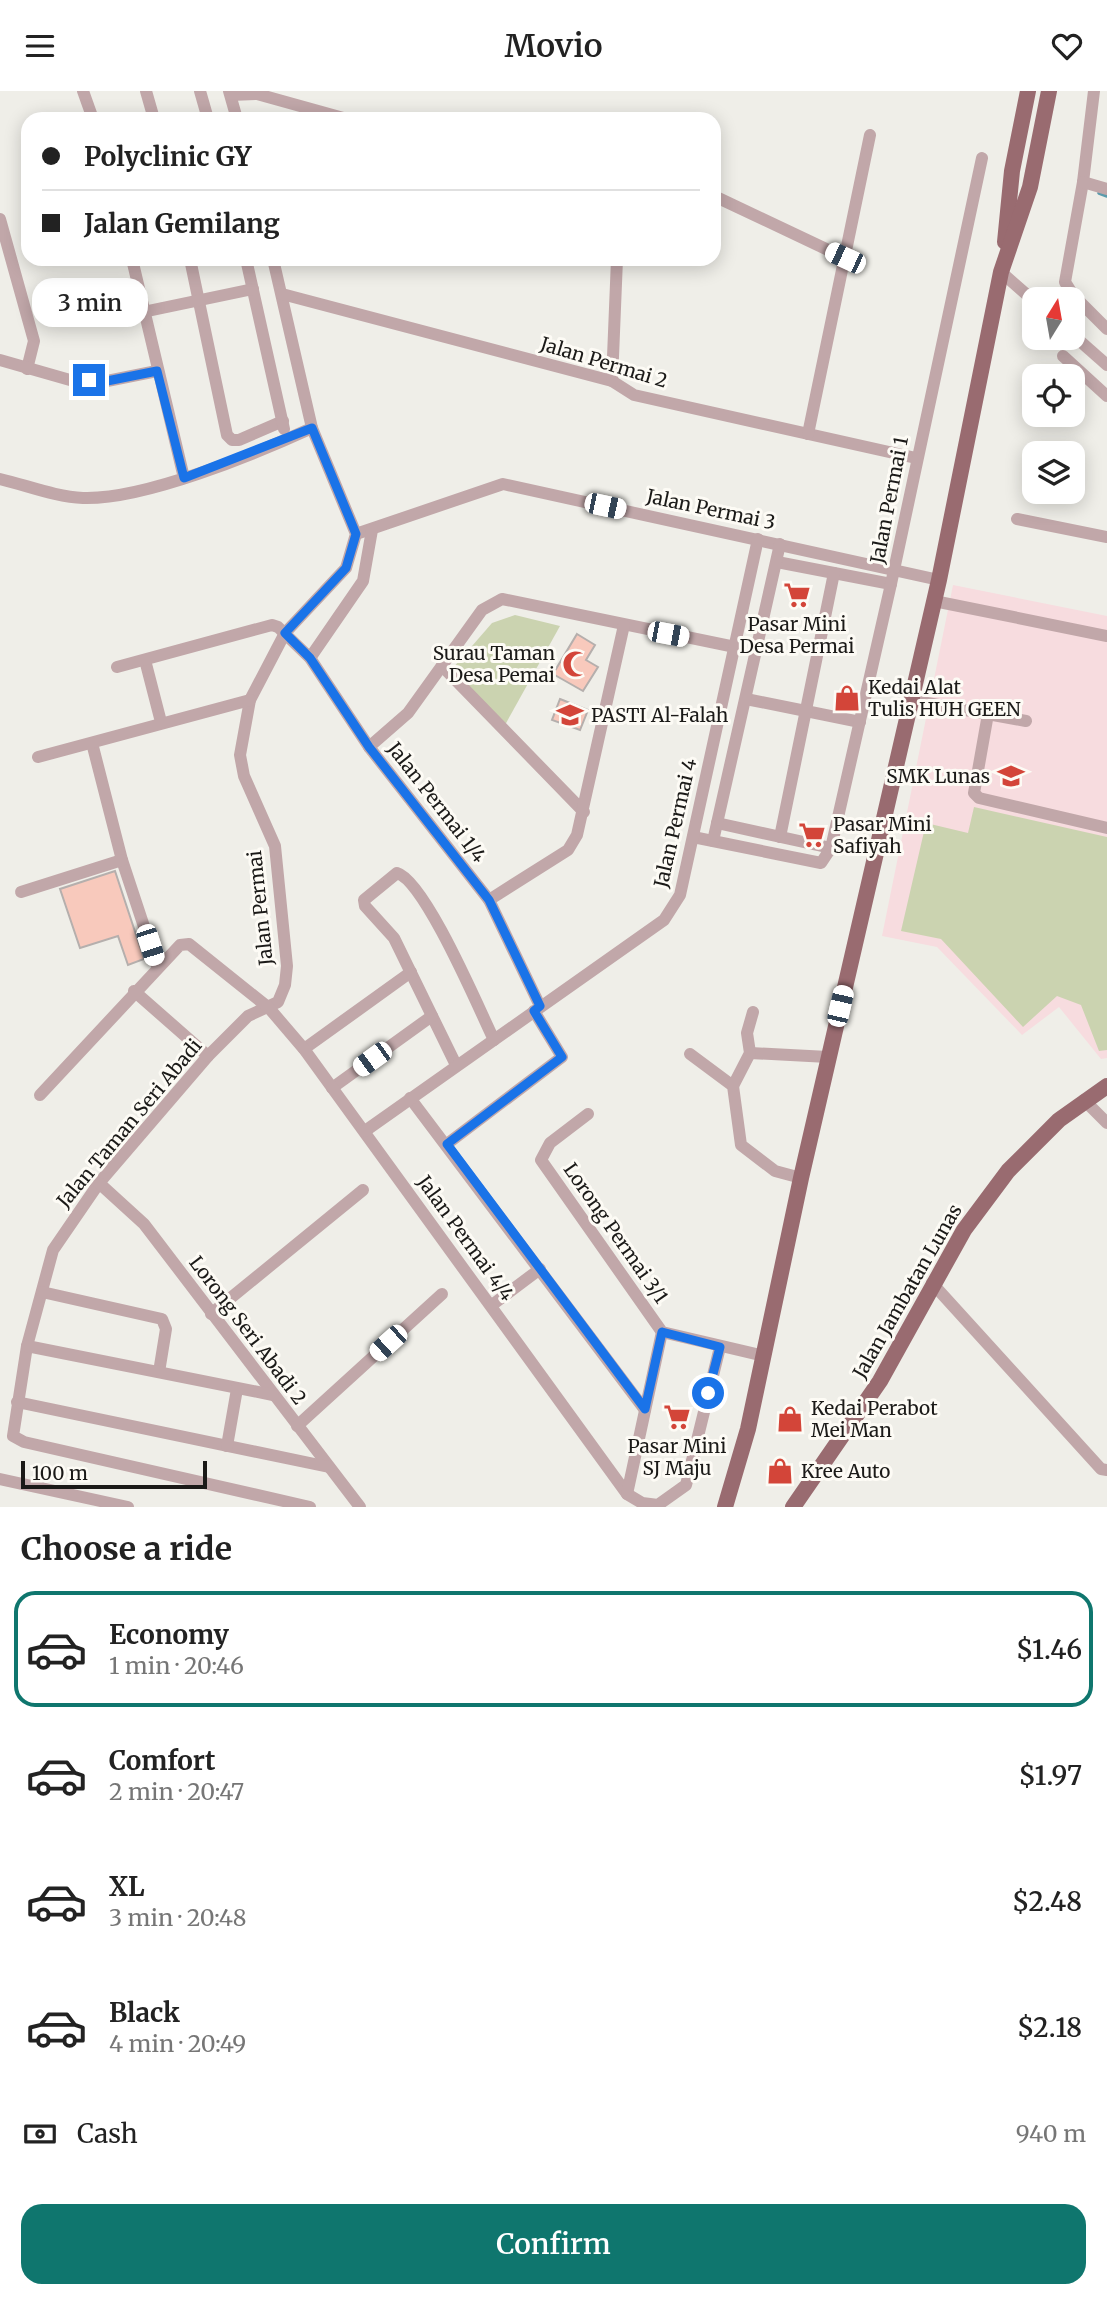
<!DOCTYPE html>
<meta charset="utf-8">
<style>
body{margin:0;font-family:Merriweather,serif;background:#f6f6f6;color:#222;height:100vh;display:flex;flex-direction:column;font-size:26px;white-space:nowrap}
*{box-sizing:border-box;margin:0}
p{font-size:23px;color:#767676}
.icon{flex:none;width:38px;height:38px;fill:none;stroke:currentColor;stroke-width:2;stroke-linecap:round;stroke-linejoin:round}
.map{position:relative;height:1416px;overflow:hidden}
.panel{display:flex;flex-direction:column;background:#fff;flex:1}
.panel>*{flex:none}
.guide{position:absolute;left:21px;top:21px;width:700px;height:154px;border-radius:21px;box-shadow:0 4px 18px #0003;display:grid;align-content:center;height:154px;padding:0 21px;background:#fff}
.needle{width:46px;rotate:11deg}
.tools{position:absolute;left:1022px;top:196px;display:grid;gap:14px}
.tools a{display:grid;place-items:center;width:63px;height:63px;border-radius:14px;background:#fff;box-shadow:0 4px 18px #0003;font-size:35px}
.scale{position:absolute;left:21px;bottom:18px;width:186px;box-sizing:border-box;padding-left:7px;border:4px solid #1b1a18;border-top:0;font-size:19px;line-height:24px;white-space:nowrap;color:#1b1a18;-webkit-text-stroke:5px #fdfbf5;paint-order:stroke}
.end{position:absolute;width:32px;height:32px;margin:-16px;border:9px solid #1a73e8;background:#fff;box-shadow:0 0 0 4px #fff}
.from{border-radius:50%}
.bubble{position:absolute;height:49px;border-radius:21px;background:#fff;box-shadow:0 4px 18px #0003;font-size:23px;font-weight:600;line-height:49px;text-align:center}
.car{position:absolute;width:21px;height:42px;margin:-21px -10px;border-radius:9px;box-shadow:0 0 5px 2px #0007;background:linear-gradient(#fff 24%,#345 0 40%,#fff 0 76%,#345 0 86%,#fff 0)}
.guide b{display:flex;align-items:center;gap:24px;height:66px;font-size:26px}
.guide b+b{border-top:2px solid #e0e0e0}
.guide i{width:18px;height:18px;background:#222}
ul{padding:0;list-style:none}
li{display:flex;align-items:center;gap:21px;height:116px;margin:0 14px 10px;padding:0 7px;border:4px solid transparent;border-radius:21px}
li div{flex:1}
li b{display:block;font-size:26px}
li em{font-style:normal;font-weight:600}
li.on{border-color:#0f766e}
li>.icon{width:63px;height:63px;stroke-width:1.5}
h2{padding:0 21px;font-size:32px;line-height:84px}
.pay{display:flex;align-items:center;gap:18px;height:77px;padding:0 21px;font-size:26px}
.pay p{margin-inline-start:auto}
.primary-button{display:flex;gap:14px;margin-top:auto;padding:14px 21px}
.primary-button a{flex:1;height:80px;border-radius:21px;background:#0f766e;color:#fff;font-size:28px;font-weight:600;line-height:80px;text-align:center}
header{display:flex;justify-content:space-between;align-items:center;height:91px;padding:0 21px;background:#fff;font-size:32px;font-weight:600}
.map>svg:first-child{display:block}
</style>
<header><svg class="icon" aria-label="menu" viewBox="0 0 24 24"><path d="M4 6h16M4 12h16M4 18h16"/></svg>Movio<svg class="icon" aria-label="heart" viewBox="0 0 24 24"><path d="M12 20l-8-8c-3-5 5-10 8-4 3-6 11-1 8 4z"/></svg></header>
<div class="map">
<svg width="1107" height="1416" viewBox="0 0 1107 1416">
<rect width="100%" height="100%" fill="#efeee8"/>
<!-- education -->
<path fill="#f7dcdf" d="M953,494L1107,525V967L1101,968L1059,916L1022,944L937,856L882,845Z"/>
<!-- green -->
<g fill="#cbd3b0">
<path d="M515,524L560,535L505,634L452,578L492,532Z"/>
<path d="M974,716L1107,746V959L1099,960L1081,914L1057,905L1023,936L941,848L901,840L926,732L968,742Z"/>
</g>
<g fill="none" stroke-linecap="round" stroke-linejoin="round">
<!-- stream -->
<path stroke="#5b9bac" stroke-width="3.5" d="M1099,102L1107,105"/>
</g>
<!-- building -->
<g fill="#f8c9bc" stroke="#b5afad" stroke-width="2">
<path d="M577,543L595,554L586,569L598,576L583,600L553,583Z"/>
<path d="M560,608L588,619L580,639L552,629Z"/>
<path d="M115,780L144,868L128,874L118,845L80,857L60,798Z"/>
</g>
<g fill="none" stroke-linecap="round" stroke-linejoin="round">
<!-- minor -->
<g stroke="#c1a7a9" stroke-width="12">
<path d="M83,0L93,28"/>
<path d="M146,0L154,28"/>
<path d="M200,0L208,28"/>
<path d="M229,0L237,28"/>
<path d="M1094,0L1083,91L1065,191L1073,204L1107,238"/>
<path d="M231,4L257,3L347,28"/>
<path d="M1083,91L1107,98"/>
<path d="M714,105L845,167"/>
<path d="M0,128L34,250L27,278"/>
<path d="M132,168L184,387"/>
<path d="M190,168L227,344L232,349H239L283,330"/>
<path d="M246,168L284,338"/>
<path d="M273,168L312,337L356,443L346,477L285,542L250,609L240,664L244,685L275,755L287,875L285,894L278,911L248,925L208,965L99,1092L53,1159L27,1255L13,1345L24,1351L310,1416"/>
<path d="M1001,181L1034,210"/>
<path d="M282,203L612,290L634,304L916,367"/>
<path d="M143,221L253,198"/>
<path d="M1073,244L1107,274"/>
<path d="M1063,265L1107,305"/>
<path d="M0,269L70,289L107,290L157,280"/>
<path d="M612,290L617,168"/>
<path d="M808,343L870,44"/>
<path d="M0,388C26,394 56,406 83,407C144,409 255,363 312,337"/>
<path d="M1017,428L1107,446"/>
<path d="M356,443L503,393L939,489"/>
<path d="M777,471L891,493"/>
<path d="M934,510L1107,545"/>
<path d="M310,567L363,490L372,439"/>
<path d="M145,569L161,631"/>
<path d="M442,575L584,721"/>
<path d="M117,576L272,534L278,536L310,567L369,656L489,809L540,915"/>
<path d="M746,608L860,631"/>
<path d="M911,609L1026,630"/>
<path d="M988,623L974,702L979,707L1107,737"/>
<path d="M92,652L122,769L157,875"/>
<path d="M369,656L408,622L482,519L502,508L735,556"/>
<path d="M38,666L250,609"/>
<path d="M717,732L831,757"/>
<path d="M693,746L821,772L831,757L891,493L982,67"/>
<path d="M780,746L834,482"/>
<path d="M713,750L780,453"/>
<path d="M21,801L122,769"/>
<path d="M489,809L568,759L577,744L624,534"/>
<path d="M134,900L208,965"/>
<path d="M304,958L411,881"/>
<path d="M750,962L828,966"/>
<path d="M690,963L733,995L741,1054L775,1080L801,1087"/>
<path d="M456,974L394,847L365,815L364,809L397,782C425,790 479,918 494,949"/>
<path d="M733,995L750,962L747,942L753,921"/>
<path d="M332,997L432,925"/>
<path d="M40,1004L180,854L189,853L269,917L304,958L627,1403L642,1412L658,1414L686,1394L720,1256"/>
<path d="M410,1007L645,1319"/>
<path d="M1084,1009L1107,1032"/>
<path d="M588,1023L550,1052L541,1069L662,1241L764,1265"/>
<path d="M365,1040L664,829L680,804L758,448"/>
<path d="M447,1053L562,966L534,920"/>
<path d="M99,1092L144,1133L360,1416"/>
<path d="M932,1192L1101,1378L1107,1379"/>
<path d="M42,1201L162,1228L166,1238L159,1281"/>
<path d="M492,1214L540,1178"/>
<path d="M211,1223L363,1099"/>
<path d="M27,1255L273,1304"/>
<path d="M17,1311L329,1376"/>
<path d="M297,1335L442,1203"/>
<path d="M227,1355L237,1298"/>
<path d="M0,1388L128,1416"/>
<path d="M627,1403L662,1241"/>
</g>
<!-- major -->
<g stroke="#996b70" stroke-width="16">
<path d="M1005,151L1012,80L1028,0"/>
<path d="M725,1416L748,1338L801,1087L939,489L1001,181L1030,96L1049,0"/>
<path d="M793,1416L880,1290L964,1139L1008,1080L1059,1029L1107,995"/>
</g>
</g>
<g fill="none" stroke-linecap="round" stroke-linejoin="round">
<!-- route -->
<path stroke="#1a73e8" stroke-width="9" d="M89,289L107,290L157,280L184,387L312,337L356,443L346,477L285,542L310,567L369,656L489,809L540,915L534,920L562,966L447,1053L645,1318L662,1241L720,1256L708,1302"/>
</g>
<!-- icons -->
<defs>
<g id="supermarket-bare" transform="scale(2.1)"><path d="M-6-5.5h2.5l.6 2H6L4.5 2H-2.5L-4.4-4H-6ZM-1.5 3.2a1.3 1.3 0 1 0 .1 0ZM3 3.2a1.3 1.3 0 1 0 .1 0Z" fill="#d34539" stroke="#fdfbf5" stroke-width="2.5" paint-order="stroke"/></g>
<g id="mosque-bare" transform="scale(2.1)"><path d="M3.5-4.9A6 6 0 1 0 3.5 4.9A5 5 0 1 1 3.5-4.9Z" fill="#d34539" stroke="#fdfbf5" stroke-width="2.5" paint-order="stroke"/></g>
<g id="shop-bare" transform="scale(2.1)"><path d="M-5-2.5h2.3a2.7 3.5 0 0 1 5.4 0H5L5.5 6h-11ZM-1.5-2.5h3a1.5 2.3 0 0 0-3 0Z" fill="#d34539" stroke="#fdfbf5" stroke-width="2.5" paint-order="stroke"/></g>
<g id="school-bare" transform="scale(2.1)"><path d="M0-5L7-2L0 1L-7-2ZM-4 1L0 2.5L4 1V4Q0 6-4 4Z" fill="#d34539" stroke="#fdfbf5" stroke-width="2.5" paint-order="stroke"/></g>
</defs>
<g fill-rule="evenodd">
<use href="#supermarket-bare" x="797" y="504"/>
<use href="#mosque-bare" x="576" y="573"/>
<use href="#shop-bare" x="847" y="607"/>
<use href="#school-bare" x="570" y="624"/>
<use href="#school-bare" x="1011" y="685"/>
<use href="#supermarket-bare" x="812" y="744"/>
<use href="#supermarket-bare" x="677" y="1326"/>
<use href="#shop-bare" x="790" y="1328"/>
<use href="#shop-bare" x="780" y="1380"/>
</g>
<g text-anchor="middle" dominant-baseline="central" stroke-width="6" stroke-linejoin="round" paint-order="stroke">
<!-- street labels -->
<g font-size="19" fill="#1b1a18" stroke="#fdfbf5">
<text transform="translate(604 271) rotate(17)">Jalan Permai 2</text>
<text transform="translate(889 409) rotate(-79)">Jalan Permai 1</text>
<text transform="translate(711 418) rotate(12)">Jalan Permai 3</text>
<text transform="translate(437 711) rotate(52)">Jalan Permai 1/4</text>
<text transform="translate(675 732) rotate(-77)">Jalan Permai 4</text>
<text transform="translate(260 817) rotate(-96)">Jalan Permai</text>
<text transform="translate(129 1032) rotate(-50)">Jalan Taman Seri Abadi</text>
<text transform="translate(616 1142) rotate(55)">Lorong Permai 3/1</text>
<text transform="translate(466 1147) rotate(54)">Jalan Permai 4/4</text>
<text transform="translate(907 1200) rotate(-60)">Jalan Jambatan Lunas</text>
<text transform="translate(248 1239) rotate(53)">Lorong Seri Abadi 2</text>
</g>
<!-- poi labels -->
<g font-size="19" fill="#1b1a18" stroke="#fdfbf5" text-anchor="start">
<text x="797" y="533" text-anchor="middle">Pasar Mini<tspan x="797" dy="22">Desa Permai</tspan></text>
<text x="555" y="562" text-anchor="end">Surau Taman<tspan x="555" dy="22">Desa Pemai</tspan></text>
<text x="868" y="596">Kedai Alat<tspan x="868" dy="22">Tulis HUH GEEN</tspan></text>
<text x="591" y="624">PASTI Al-Falah</text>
<text x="990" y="685" text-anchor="end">SMK Lunas</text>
<text x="833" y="733">Pasar Mini<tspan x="833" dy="22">Safiyah</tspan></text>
<text x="811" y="1317">Kedai Perabot<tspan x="811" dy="22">Mei Man</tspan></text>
<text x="677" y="1355" text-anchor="middle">Pasar Mini<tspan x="677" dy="22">SJ Maju</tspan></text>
<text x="801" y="1380">Kree Auto</text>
</g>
</g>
</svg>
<div class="tools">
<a><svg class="needle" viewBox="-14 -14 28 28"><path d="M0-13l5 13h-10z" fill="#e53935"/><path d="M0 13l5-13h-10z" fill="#767676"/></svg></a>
<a><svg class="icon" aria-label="locate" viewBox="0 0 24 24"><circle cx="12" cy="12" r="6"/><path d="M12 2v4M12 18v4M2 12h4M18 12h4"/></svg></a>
<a><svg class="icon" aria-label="layers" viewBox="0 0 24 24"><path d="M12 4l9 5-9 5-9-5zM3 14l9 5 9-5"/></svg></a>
</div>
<div class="scale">100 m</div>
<i class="end from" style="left:708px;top:1302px"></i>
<i class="end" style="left:89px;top:289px"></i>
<div class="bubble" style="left:32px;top:187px;width:116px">3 min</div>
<i class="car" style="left:845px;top:167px;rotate:295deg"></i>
<i class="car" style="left:605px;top:415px;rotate:102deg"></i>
<i class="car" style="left:668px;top:543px;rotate:101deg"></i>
<i class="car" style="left:150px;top:854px;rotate:162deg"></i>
<i class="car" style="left:840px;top:915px;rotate:13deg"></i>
<i class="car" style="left:372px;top:968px;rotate:234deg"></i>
<i class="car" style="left:388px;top:1252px;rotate:228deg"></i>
<div class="guide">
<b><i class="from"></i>Polyclinic GY</b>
<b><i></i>Jalan Gemilang</b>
</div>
</div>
<section class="panel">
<h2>Choose a ride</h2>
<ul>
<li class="on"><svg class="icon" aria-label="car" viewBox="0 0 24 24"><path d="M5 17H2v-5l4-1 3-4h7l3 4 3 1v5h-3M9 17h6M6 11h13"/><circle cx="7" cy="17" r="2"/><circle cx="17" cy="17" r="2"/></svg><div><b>Economy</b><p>1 min · 20:46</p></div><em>$1.46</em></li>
<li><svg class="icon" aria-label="car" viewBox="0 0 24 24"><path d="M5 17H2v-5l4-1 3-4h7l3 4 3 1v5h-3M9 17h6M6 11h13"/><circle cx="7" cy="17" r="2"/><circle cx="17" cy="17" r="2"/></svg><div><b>Comfort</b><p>2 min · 20:47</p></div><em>$1.97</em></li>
<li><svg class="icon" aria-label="car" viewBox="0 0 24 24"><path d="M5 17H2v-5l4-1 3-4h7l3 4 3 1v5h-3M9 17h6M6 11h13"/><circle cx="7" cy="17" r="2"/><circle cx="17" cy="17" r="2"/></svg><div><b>XL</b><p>3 min · 20:48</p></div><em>$2.48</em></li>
<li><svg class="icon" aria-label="car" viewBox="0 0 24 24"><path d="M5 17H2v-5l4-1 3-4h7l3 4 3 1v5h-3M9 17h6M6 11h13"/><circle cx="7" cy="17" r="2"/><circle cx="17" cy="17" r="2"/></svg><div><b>Black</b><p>4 min · 20:49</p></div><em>$2.18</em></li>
</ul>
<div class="pay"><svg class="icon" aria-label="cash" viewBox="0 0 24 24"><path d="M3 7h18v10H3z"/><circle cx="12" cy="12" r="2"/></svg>Cash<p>940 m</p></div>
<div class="primary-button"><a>Confirm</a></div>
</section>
